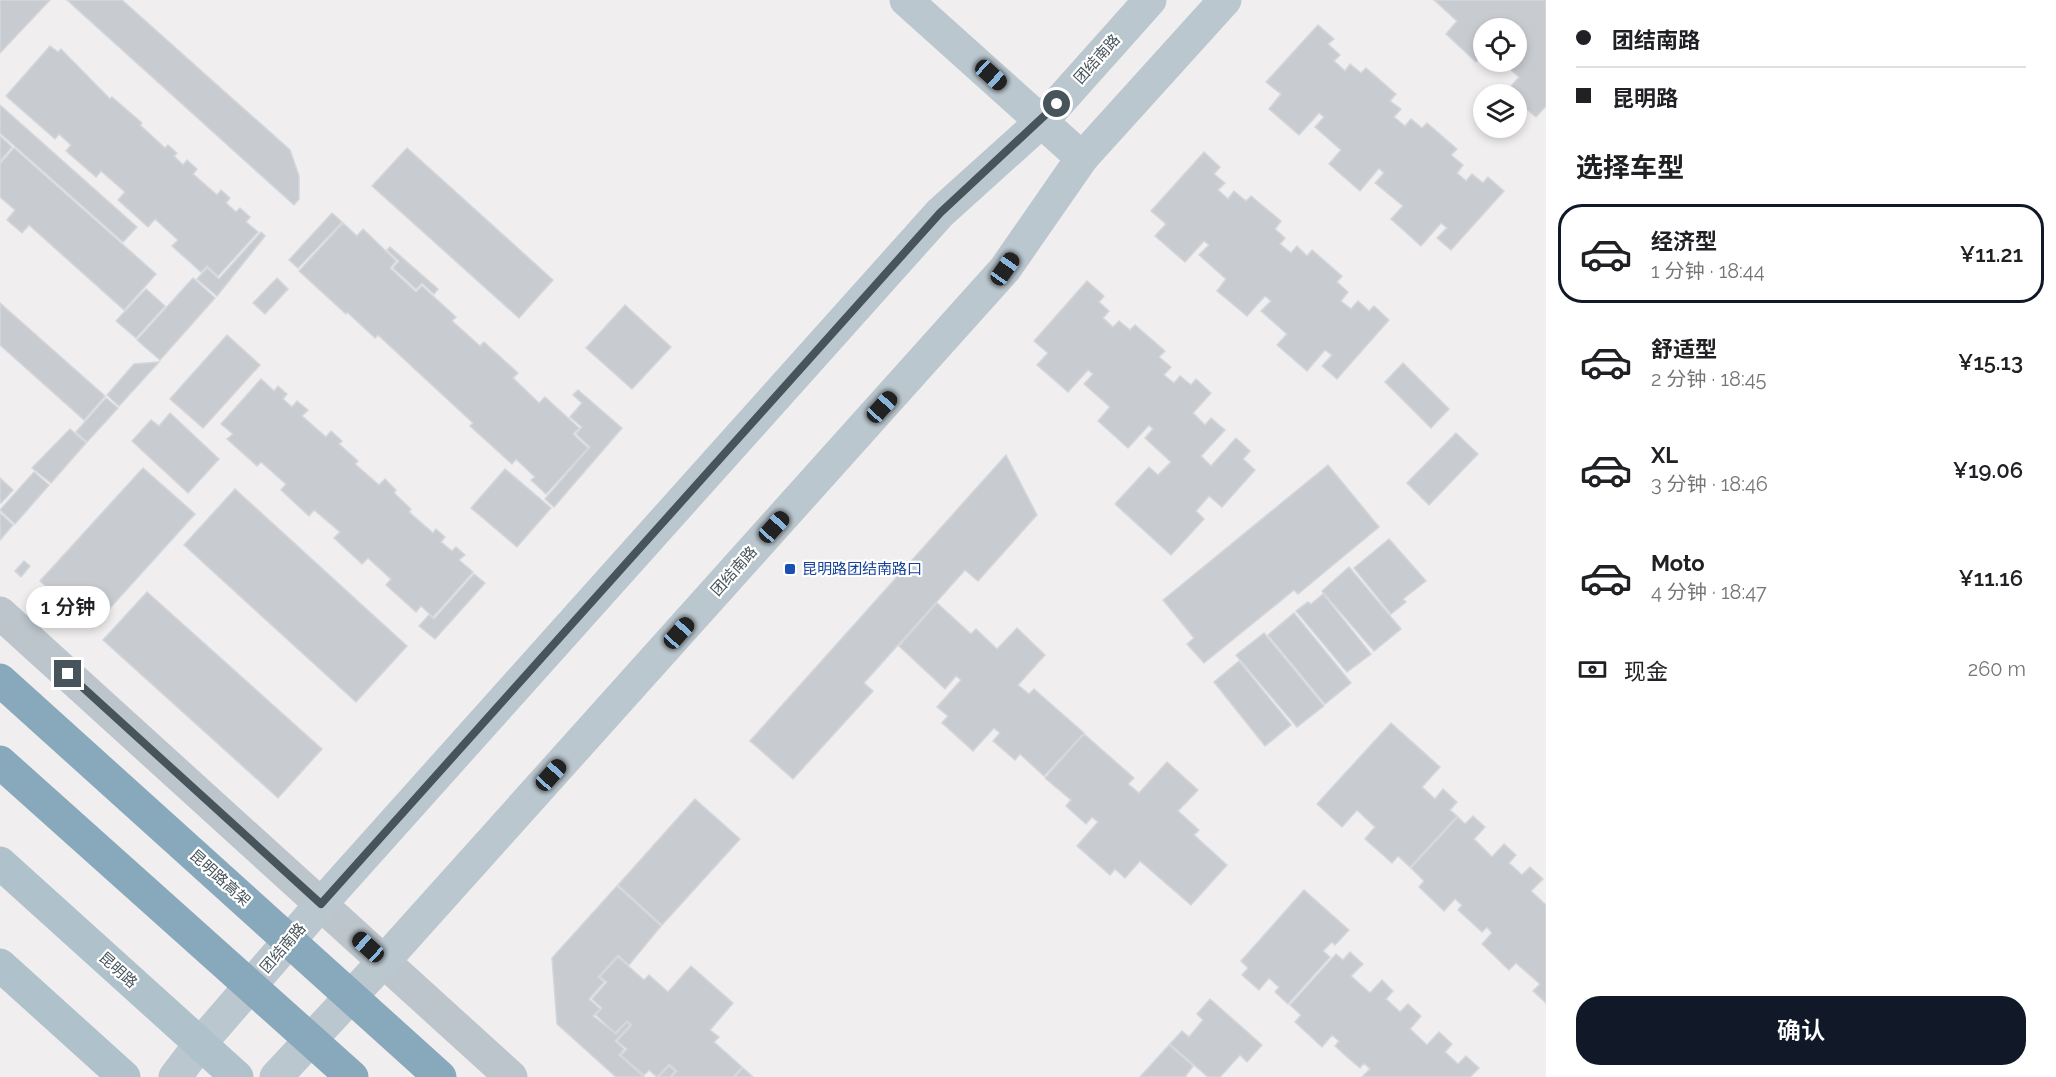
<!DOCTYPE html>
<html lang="zh">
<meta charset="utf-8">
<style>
body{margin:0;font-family:Raleway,"Noto Sans SC",sans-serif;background:#f6f6f6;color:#202124;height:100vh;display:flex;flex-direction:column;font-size:22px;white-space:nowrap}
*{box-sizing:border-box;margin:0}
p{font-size:20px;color:#757577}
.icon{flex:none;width:33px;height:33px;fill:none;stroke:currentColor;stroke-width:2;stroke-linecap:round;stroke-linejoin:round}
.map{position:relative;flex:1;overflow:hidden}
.panel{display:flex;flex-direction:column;background:#fff;width:510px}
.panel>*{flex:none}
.hud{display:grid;align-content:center;height:132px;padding:0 30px;background:#fff}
.fabs{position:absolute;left:1473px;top:18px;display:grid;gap:12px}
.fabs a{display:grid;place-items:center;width:54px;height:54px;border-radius:50%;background:#fff;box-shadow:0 3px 9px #0003;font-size:30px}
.end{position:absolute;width:27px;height:27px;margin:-14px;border:8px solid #47545b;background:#fff;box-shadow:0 0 0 3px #fff}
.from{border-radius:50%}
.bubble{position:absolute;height:42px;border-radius:21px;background:#fff;box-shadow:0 3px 9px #0003;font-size:20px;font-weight:600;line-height:42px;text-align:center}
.car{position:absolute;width:18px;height:36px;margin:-18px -9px;border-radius:8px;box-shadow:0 0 4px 2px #0007;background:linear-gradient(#222 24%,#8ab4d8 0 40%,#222 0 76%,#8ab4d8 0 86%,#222 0)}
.hud b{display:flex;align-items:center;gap:21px;height:57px;font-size:22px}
.hud b+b{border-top:2px solid #e0e0e0}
.hud i{width:15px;height:15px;background:#202124}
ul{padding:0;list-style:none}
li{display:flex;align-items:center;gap:18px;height:99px;margin:0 12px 9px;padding:0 18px;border:3px solid transparent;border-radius:24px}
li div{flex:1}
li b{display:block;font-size:22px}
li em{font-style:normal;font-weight:600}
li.selected{border-color:#111827}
li>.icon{width:54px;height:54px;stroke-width:1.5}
h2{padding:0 30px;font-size:27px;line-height:72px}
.pay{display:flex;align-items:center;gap:15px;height:66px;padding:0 30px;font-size:22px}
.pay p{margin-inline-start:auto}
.button{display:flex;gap:12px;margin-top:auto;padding:12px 30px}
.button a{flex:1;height:69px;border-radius:24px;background:#111827;color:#fff;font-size:24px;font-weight:600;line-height:69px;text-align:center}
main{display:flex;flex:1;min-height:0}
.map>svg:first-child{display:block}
</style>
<main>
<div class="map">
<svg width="1546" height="1077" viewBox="0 0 1546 1077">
<rect width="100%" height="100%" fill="#f1eeef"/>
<!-- building -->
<g fill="#c8ccd1" stroke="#d3d6da" stroke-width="1.5">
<path d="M0,0H50L0,53Z"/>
<path d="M67,0H122L290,150L299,176V199L294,205Z"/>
<path d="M1434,0H1546V106L1536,117L1516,100V94L1507,91L1519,77L1502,62H1516V28H1484V53L1476,62L1446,34L1457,21Z"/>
<path d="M1318,25L1334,39L1328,44L1340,55L1334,61L1345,71L1350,64L1361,73L1366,68L1396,94L1390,101L1401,109L1394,117L1405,126L1411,119L1422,128L1427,123L1457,149L1451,155L1463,165L1457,173L1466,181L1472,174L1483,183L1488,177L1504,191L1451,250L1437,238L1447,228L1441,223L1421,246L1391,219L1403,206L1375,183L1384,173L1379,168L1360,191L1329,164L1341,150L1315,127L1324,117L1319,113L1299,135L1269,109L1281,94L1266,82Z"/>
<path d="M50,46L58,52L61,49L110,99L112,97L142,123L140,125L165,148L168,145L177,153L174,156L183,165L187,160L197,169L193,174L217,195L221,190L230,198L226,203L236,212L240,208L250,217L246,222L258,232L218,276L207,266L201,272L172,246L178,240L155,219L148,227L118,200L125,192L101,171L96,177L66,151L71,145L59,134L55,139L6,96Z"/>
<path d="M0,105L137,227L123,242L0,133Z"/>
<path d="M0,136L12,147L0,161Z"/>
<path d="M14,148L156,274L124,310L29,225L22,233L7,220L15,210L0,197V164Z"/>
<path d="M407,148L553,280L519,318L372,186Z"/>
<path d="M1204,152L1220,167L1214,174L1225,183L1218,190L1228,199L1234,191L1246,201L1251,196L1281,221L1275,229L1285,238L1280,244L1291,253L1297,246L1307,256L1312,250L1342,276L1337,282L1348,292L1341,301L1351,309L1358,301L1369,311L1374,306L1389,320L1337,379L1322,366L1332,355L1325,350L1307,371L1277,345L1287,334L1261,311L1271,301L1265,296L1247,316L1217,291L1226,279L1199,255L1209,245L1204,241L1185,262L1155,236L1166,224L1151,211Z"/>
<path d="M332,213L342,222L298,268L289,260Z"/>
<path d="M343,223L357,236L363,229L396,261L390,268L416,292L422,286L456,317L452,321L480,346L484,342L518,373L513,378L539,403L545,397L579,428L573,434L588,448L546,494L531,480L535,477L516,459L512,464L470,426L473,423L378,335L375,338L347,312L346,314L299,271Z"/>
<path d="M261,232L265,236L217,296L197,279L207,268L219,279Z"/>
<path d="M390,247L438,289L434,294L422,283L416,289L393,268L399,261L387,250Z"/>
<path d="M193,278L215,298L160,360L137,340Z"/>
<path d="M277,278L288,289L265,314L253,303Z"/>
<path d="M1087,281L1104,296L1099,302L1109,311L1103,318L1113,327L1119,321L1130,330L1135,325L1165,351L1159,357L1171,367L1164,375L1174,383L1180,376L1191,385L1196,379L1211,393L1193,413L1205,425L1211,418L1225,430L1201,456L1211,466L1236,438L1250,451L1243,459L1255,470L1222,507L1209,496L1196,511L1204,519L1171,555L1115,504L1149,467L1158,475L1171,462L1145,438L1153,429L1149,425L1128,448L1098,421L1110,407L1084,384L1093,374L1088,370L1068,392L1037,365L1048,353L1034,341Z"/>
<path d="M146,289L165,306L136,338L116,321Z"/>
<path d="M0,303L105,396L84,420L0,345Z"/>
<path d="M625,305L671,347L632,389L586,348Z"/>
<path d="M227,335L260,365L203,428L170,399Z"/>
<path d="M159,362L119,406L107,395L134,364Z"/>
<path d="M1403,363L1449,409L1431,428L1385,382Z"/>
<path d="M261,379L274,391L278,386L287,394L283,399L292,407L297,401L308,410L302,416L326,437L331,431L342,441L339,444L358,461L355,464L379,485L385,479L396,490L394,493L411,509L409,512L433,533L436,529L445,537L441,542L452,551L456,547L465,555L459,560L473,572L433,617L421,606L416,612L386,585L391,579L368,558L362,564L334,538L340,532L314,510L309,516L281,490L286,484L261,462L257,466L227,439L233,434L221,424Z"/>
<path d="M578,390L622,428L554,507L545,499L590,447L576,434L582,427L570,417L582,403L573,395Z"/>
<path d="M106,398L118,408L87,442L76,432Z"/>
<path d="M170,413L219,459L188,493L132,441L151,420L159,426Z"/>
<path d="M70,429L86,443L51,483L32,468Z"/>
<path d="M1456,433L1478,454L1429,505L1407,483Z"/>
<path d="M1006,455L1037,515L978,581L965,570L864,683L873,691L793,779L750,741Z"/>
<path d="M1328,465L1379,527L1298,594L1294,590L1204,663L1187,644L1194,638L1163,600Z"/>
<path d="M143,468L195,514L92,628L40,581Z"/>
<path d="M505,469L551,508L517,547L471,508Z"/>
<path d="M34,472L49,485L15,524L0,510Z"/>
<path d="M0,478L13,490L1,503L0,502Z"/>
<path d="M235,489L407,646L356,702L184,545Z"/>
<path d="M0,513L13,525L0,540Z"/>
<path d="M1389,539L1426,581L1403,599L1406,602L1391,614L1354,568Z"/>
<path d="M24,561L30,566L21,577L15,571Z"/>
<path d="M1349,567L1401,629L1374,651L1322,591Z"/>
<path d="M474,574L485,583L435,639L419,626L429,615L434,619Z"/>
<path d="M147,592L322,749L278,798L103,640Z"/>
<path d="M1323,594L1371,654L1347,672L1296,611L1308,602L1311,604Z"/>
<path d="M937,603L971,634L976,629L997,649L1017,628L1045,655L1018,685L1029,694L1034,689L1084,733L1044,776L1020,754L1015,760L993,741L1000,733L994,728L973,751L942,723L948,716L937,707L961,680L956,676L945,689L899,646Z"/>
<path d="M1294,613L1351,683L1325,704L1268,635Z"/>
<path d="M1264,633L1324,706L1297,727L1236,655Z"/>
<path d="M1239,661L1291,725L1265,746L1214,682Z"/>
<path d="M1391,723L1440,767L1422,787L1435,799L1443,789L1457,802L1450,810L1457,816L1410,867L1398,856L1392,863L1365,839L1375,827L1357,810L1342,827L1317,804Z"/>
<path d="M1084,734L1134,778L1128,784L1139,793L1167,762L1198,790L1178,811L1199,830L1194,835L1227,865L1191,905L1140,861L1125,878L1115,869L1110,875L1077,846L1098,822L1092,817L1086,824L1066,806L1071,800L1045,778Z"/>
<path d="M695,799L740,839L662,925L618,885Z"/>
<path d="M1473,816L1485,827L1474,839L1492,857L1504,844L1516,855L1509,863L1522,875L1530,867L1543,879L1531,891L1546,905V1003L1533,991L1540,984L1516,963L1509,970L1482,944L1492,933L1487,927L1482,932L1458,910L1462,905L1455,899L1444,911L1419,887L1424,881L1411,868L1458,817L1465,824Z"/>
<path d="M617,886L661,926L629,965L618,955L598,977L604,982L589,999L600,1009L593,1016L616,1034L627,1022L630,1025L615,1041L624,1049L619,1055L644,1077H616L557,1024L552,958Z"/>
<path d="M1304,890L1349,930L1335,945L1332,942L1323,951L1330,957L1288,1004L1275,992L1279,987L1269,978L1259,990L1242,975L1248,968L1241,961Z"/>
<path d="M1350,952L1363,964L1351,976L1370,993L1382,980L1393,991L1386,999L1400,1012L1408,1004L1421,1016L1410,1029L1427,1045L1439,1032L1452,1044L1445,1052L1458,1064L1466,1056L1479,1068L1470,1077H1362L1370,1069L1364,1063L1360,1068L1347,1057L1335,1046L1339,1041L1332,1035L1322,1047L1295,1022L1301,1015L1290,1005L1336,954L1343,960Z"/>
<path d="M618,957L644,980L649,975L668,992L691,966L733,1003L710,1030L719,1037L714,1042L742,1067L733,1077H672L677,1071L669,1064L657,1077L649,1070L644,1075L621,1055L627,1049L617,1041L632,1025L627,1021L615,1033L596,1015L602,1008L592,999L607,982L600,977Z"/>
<path d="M1210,999L1262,1045L1247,1062L1240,1055L1220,1077H1208L1170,1044L1182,1031L1189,1037L1203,1020L1197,1014Z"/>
<path d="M1169,1045L1193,1066L1185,1077H1140Z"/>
<path d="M669,1066L675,1071L670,1077H659Z"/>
<path d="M743,1068L753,1077H735Z"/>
</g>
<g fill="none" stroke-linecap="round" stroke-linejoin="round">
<!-- street -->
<path stroke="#bbc5cb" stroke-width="33" d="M0,613L511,1077"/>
<!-- secondary -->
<g stroke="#bbc7cf" stroke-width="33">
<path d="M906,0L1082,158"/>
<path d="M175,1077L200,1044L321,904L940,213L1042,121L1150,0"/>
<path d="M276,1077L384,961L1005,269L1082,158L1225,0"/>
</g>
<!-- primary -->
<g stroke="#afc2cc" stroke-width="33">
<path d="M0,863L237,1077"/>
<path d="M0,965L124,1077"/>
</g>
<!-- highway -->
<g stroke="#88a8bb" stroke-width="33">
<path d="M0,680L440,1077"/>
<path d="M0,762L352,1077"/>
</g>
</g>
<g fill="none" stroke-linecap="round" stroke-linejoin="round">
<!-- route -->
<path stroke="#47545b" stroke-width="8" d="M68,674L321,904L940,213L1057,104"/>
</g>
<!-- markers -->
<rect fill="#1a4fb4" stroke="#fff" stroke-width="2" x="784" y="563" width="12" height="12" rx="3"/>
<g text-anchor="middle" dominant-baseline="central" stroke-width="4.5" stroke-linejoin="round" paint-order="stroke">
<!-- street labels -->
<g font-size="15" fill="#47545b" stroke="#fff">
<text transform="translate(1097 59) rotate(-48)">团结南路</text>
<text transform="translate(734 571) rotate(-48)">团结南路</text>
<text transform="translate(220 878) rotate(42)">昆明路高架</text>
<text transform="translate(283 948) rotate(-49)">团结南路</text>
<text transform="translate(118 970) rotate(42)">昆明路</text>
</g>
<!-- transit labels -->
<g font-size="15" fill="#164399" stroke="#fff" text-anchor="start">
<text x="802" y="569">昆明路团结南路口</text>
</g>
</g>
</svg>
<div class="fabs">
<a><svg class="icon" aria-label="locate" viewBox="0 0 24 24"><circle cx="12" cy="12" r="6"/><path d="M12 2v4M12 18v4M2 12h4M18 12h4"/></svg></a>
<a><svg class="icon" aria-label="layers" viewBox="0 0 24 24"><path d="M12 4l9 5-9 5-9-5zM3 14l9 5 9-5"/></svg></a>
</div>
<i class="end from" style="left:1057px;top:104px"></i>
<i class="end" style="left:68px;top:674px"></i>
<div class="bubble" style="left:26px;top:586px;width:84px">1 分钟</div>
<i class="car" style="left:991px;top:75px;rotate:132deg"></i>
<i class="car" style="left:1005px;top:269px;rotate:35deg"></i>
<i class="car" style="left:882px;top:407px;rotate:42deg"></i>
<i class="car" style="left:774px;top:527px;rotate:42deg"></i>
<i class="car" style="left:679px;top:633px;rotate:42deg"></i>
<i class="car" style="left:551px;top:775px;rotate:42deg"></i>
<i class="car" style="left:368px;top:947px;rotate:312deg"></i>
</div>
<section class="panel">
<div class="hud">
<b><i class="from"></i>团结南路</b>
<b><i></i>昆明路</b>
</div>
<h2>选择车型</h2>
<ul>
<li class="selected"><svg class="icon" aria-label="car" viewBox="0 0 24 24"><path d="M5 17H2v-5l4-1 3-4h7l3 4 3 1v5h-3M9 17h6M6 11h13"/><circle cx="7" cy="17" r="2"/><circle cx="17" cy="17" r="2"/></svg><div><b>经济型</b><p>1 分钟 · 18:44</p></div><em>¥11.21</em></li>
<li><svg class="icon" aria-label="car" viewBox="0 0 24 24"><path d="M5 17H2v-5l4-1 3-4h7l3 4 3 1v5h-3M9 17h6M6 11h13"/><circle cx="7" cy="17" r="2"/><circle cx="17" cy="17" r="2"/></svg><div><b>舒适型</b><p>2 分钟 · 18:45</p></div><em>¥15.13</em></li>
<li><svg class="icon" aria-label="car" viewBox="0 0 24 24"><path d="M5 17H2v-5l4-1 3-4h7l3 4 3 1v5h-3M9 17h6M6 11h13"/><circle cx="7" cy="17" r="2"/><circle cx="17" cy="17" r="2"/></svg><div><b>XL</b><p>3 分钟 · 18:46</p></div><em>¥19.06</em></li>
<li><svg class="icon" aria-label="car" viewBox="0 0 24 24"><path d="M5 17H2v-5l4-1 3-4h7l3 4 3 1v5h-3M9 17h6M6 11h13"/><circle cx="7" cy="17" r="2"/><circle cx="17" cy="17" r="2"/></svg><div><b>Moto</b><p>4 分钟 · 18:47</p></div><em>¥11.16</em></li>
</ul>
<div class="pay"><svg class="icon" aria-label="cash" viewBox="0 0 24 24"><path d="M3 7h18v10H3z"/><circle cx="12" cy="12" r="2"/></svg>现金<p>260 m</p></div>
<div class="button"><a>确认</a></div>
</section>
</main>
